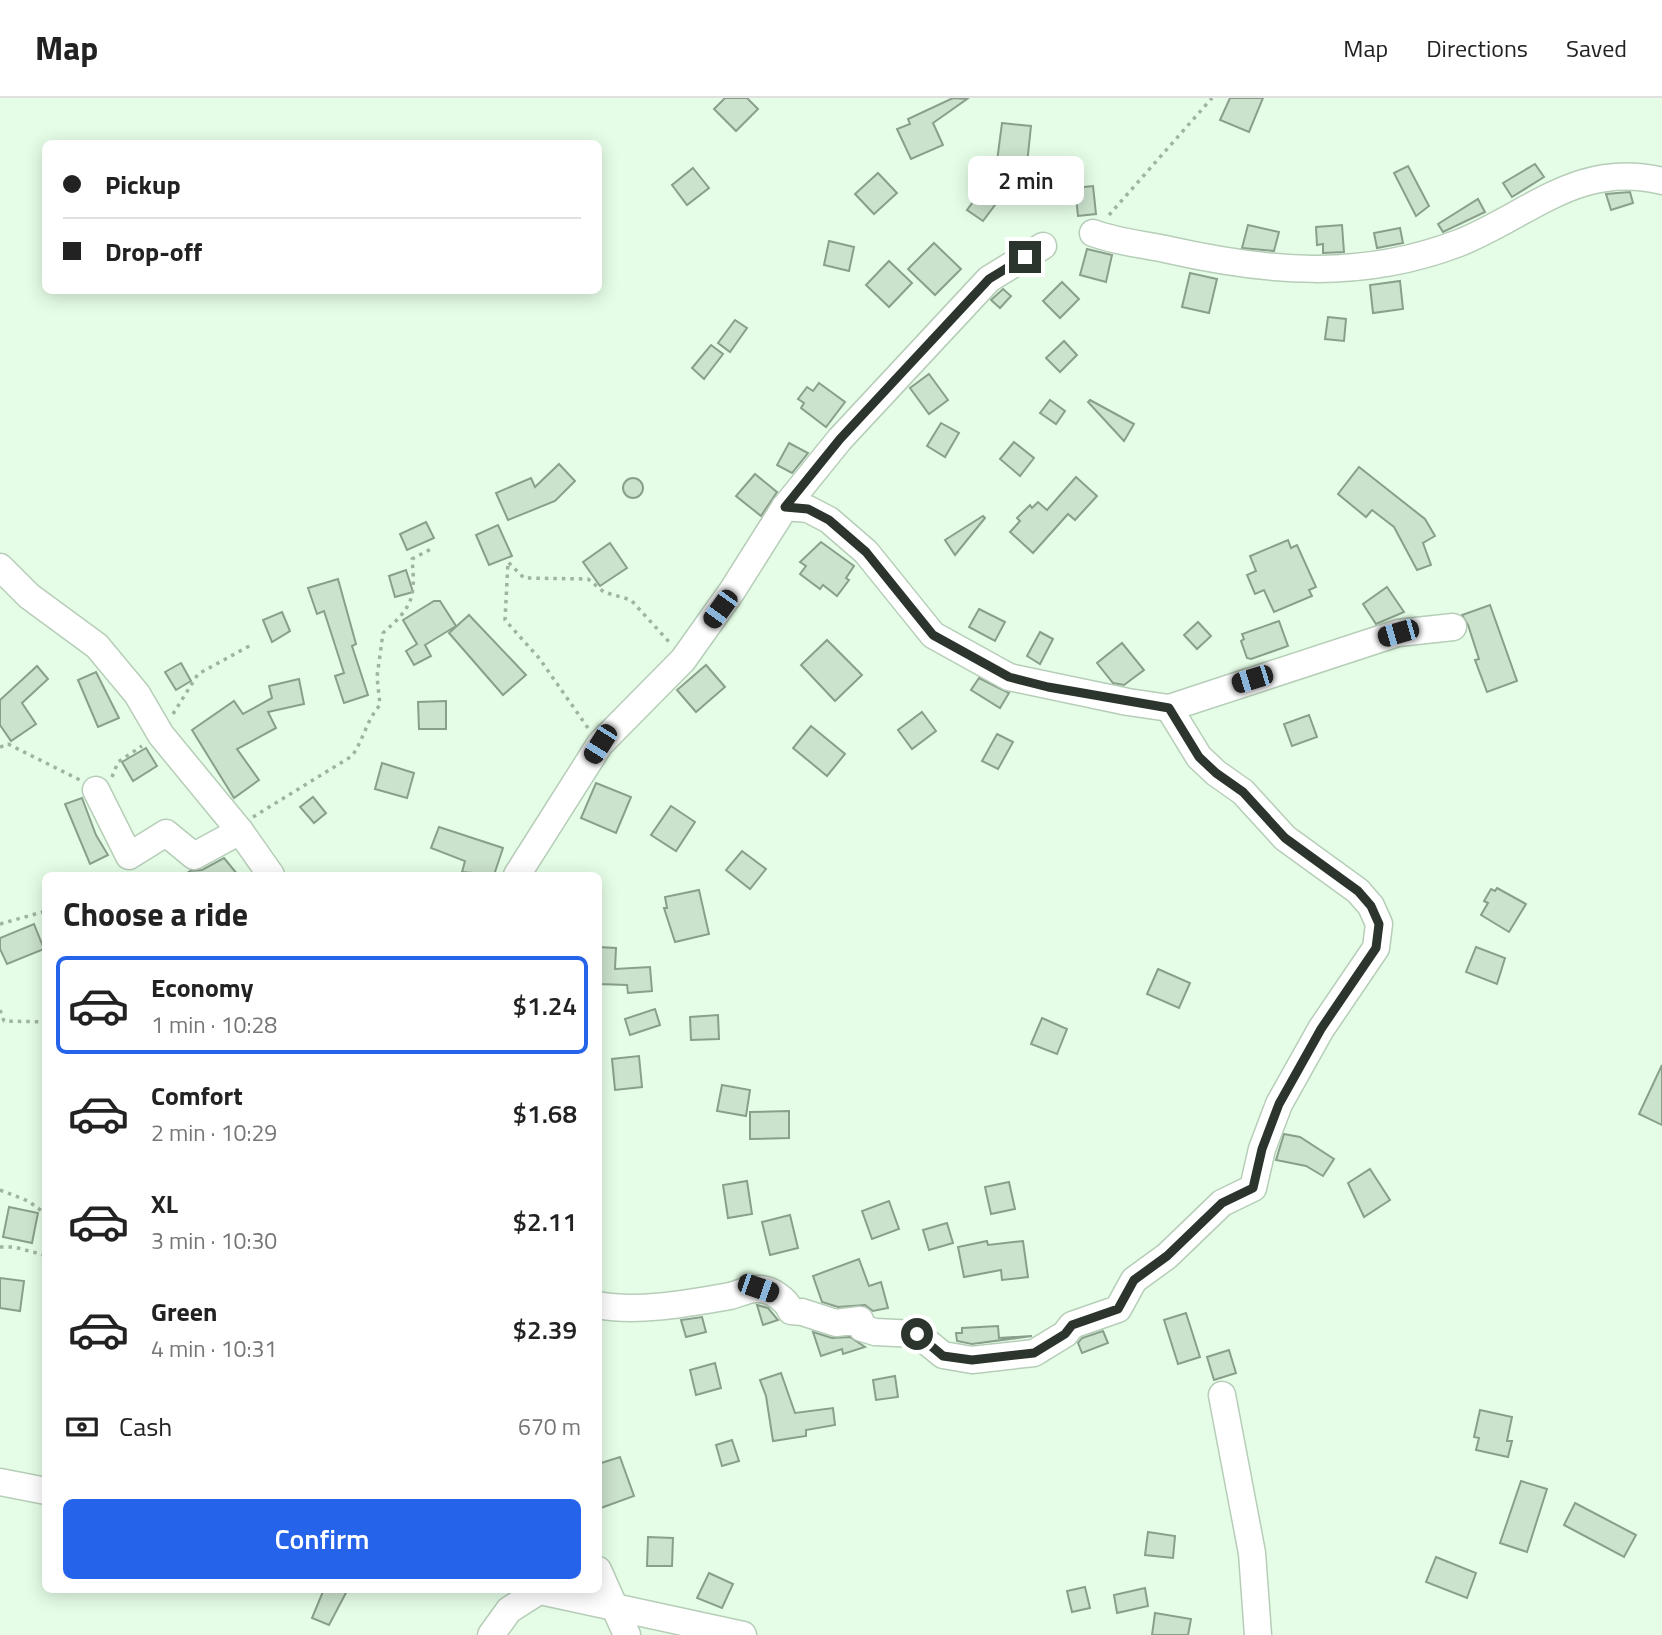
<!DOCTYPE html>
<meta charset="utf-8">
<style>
body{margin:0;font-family:"Titillium Web",sans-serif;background:#f2f2f2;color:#222;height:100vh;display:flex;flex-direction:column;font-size:26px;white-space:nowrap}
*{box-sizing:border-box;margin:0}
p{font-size:23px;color:#767676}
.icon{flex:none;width:38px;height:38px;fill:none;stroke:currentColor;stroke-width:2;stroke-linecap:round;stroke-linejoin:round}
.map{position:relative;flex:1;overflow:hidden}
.sheet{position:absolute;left:42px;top:774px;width:560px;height:721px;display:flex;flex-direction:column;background:#fff;border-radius:10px;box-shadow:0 4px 18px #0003}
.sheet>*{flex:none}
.banner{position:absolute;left:42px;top:42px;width:560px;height:154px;border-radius:10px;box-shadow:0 4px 18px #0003;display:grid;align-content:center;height:154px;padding:0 21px;background:#fff}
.end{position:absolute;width:32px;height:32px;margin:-16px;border:9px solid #2c352d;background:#fff;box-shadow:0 0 0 4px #fff}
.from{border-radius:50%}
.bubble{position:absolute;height:49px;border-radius:10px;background:#fff;box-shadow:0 4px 18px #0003;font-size:23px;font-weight:600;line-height:49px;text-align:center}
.car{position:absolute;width:21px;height:42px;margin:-21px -10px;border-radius:9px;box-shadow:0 0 5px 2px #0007;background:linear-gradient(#222 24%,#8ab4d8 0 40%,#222 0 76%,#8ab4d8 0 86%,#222 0)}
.banner b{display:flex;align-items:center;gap:24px;height:66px;font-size:26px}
.banner b+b{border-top:2px solid #e0e0e0}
.banner i{width:18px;height:18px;background:#222}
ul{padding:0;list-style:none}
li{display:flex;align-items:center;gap:21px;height:98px;margin:0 14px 10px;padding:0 7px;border:4px solid transparent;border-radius:10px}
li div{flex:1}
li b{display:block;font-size:26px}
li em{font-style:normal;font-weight:600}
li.current{border-color:#2563eb}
li>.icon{width:63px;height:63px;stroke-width:1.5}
h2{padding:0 21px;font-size:32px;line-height:84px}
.pay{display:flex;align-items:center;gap:18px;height:77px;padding:0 21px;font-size:26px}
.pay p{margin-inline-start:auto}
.action{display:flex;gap:14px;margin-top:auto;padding:14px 21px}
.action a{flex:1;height:80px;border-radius:10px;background:#2563eb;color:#fff;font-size:28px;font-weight:600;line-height:80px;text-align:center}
header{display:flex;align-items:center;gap:42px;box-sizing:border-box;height:98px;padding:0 35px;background:#fff;border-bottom:2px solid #e0e0e0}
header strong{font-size:33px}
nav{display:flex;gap:38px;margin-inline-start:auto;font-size:24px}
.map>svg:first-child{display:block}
</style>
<header>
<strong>Map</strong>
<nav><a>Map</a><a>Directions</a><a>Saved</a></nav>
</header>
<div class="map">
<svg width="1662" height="1537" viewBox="0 0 1662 1537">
<rect width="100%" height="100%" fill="#e5fde7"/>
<!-- building -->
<g fill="#cbe2cc" stroke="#899f8b" stroke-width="2">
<path d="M725,0H747L758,11L736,33L714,11Z"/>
<path d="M953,0L967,1L933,25L943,47L911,61L897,31L910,26L908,21Z"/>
<path d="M1230,0H1263L1249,34L1220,22Z"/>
<path d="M1002,25L1031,28L1027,66L997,63Z"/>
<path d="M1535,66L1544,79L1512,99L1503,85Z"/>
<path d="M1408,68L1429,108L1416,118L1394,75Z"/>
<path d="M693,70L709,90L687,107L672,87Z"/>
<path d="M878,75L897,95L874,116L855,96Z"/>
<path d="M1093,88L1096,116L1078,118L1075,90Z"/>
<path d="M983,91L998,103L983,123L967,112Z"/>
<path d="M1630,94L1633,105L1611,112L1606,96Z"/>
<path d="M1478,101L1485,114L1443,134L1438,126Z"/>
<path d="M1248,127L1279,134L1274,153L1242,150Z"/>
<path d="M1342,127L1344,154L1323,155V146L1317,147L1316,129Z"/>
<path d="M1400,130L1403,145L1377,150L1374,135Z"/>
<path d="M829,143L854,149L849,173L824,167Z"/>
<path d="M934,145L961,171L935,197L908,171Z"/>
<path d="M1087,151L1112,157L1106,184L1080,177Z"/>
<path d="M889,163L912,185L889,209L866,187Z"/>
<path d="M1190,175L1217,181L1209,215L1182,209Z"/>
<path d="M1400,183L1403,211L1373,215L1370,187Z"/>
<path d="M1062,184L1079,201L1060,220L1043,203Z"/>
<path d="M1003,191L1011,198L1000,210L991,202Z"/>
<path d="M1328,219L1346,221L1344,243L1325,241Z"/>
<path d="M735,222L747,230L730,254L718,245Z"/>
<path d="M1064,243L1077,257L1060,274L1046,260Z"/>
<path d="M711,247L723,256L704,281L692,270Z"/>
<path d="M929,276L948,302L929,316L910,290Z"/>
<path d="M819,285L845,304L826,329L801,310L804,305L798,301L807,289L813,293Z"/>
<path d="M1050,302L1065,313L1056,326L1040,315Z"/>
<path d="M1090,302L1134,326L1124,343L1088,304Z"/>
<path d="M941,325L959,335L945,359L927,348Z"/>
<path d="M1014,344L1034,360L1020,378L1000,361Z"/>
<path d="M789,345L808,355L792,375L777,367Z"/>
<path d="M559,366L575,383L555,403L508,422L496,395L531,380L535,389Z"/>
<path d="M1359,369L1425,421L1435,438L1423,445L1431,467L1417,472L1394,429L1372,412L1366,419L1338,396Z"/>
<path d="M755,376L777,394L761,418L736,398Z"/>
<path d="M1076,379L1097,398L1075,422L1068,416L1033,455L1010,434L1020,423L1017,420L1030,407L1032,410L1038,404L1047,412Z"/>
<circle cx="633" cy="390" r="10"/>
<path d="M983,418L985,420L955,457L945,442Z"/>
<path d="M426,424L434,440L407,452L400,436Z"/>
<path d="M498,427L512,458L489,467L476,437Z"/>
<path d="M1288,442L1291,450L1297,447L1316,489L1309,492L1312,498L1274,514L1264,492L1255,496L1247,477L1256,473L1250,458Z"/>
<path d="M821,444L854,468L846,480L849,482L837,498L823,487L820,491L800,476L806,468L800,464Z"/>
<path d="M610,445L627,470L600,488L583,464Z"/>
<path d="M406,472L413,494L395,499L389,478Z"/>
<path d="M338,481L356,546L352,548L368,597L344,605L335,578L344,575L324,513L317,516L308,490Z"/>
<path d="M1387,489L1404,514L1376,526L1363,506Z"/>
<path d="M434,503H440L456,528L425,547L431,558L414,567L406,553L417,546L403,522Z"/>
<path d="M1490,507L1517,583L1487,594L1475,562L1479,561L1468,527L1462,517Z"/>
<path d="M979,511L1005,524L995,543L969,529Z"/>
<path d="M282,514L290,533L272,544L263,522Z"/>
<path d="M469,517L526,577L503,597L449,535Z"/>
<path d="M1279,523L1288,548L1251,561L1247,560L1241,543L1244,541L1242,536Z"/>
<path d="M1198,524L1211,538L1197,551L1184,537Z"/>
<path d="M1040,534L1053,541L1040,566L1027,558Z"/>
<path d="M827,542L862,577L835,603L801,567Z"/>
<path d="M1122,545L1144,572L1124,587L1113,585L1097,565Z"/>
<path d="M181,565L191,583L176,592L165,574Z"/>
<path d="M706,567L725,589L696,614L677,592Z"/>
<path d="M37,568L48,581L22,605L36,626L11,643L0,627V602Z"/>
<path d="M96,574L119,620L98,629L78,582Z"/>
<path d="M979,580L1009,595L1000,610L971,592Z"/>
<path d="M299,581L304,606L268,614L276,630L237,651L259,682L234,700L192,632L234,603L243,616L272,600L269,588Z"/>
<path d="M446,603V631H419L418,604Z"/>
<path d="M922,614L936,633L912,651L898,632Z"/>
<path d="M1309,617L1317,639L1292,648L1284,626Z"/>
<path d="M811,628L845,656L827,678L793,650Z"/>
<path d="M997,636L1013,644L998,671L982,663Z"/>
<path d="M146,650L157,668L133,683L122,664Z"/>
<path d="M382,665L414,675L407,700L375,691Z"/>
<path d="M596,685L631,699L616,735L581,720Z"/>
<path d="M313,699L326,715L314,725L300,709Z"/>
<path d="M82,700L96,737L108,757L90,766L65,706Z"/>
<path d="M671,708L695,724L676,753L651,737Z"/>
<path d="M439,729L503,750L494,777L462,774L465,763L431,750Z"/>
<path d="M742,753L766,771L750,791L726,772Z"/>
<path d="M224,760L238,777H184L190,773L202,772Z"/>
<path d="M1497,790L1526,806L1509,834L1481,817L1488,805L1484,803L1491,791L1495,793Z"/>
<path d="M699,792L709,836L675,844L664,810H667L665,799Z"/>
<path d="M34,826L44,851L7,866L0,851V840Z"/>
<path d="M598,849L616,850L615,871L650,869L652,893L628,895L627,887L598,886Z"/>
<path d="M1476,849L1505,860L1497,886L1466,874Z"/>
<path d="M1158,871L1190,885L1179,910L1147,896Z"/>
<path d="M655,911L660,927L630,937L625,921Z"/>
<path d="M718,917L719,941L691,942L690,919Z"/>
<path d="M1042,920L1067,931L1057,956L1031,946Z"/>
<path d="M639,958L642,989L615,992L612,961Z"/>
<path d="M1662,967V1027L1639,1016Z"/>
<path d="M722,987L750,992L746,1018L717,1013Z"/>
<path d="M789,1013V1040L750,1041V1014Z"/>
<path d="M1284,1036L1300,1039L1334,1061L1323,1078L1306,1068L1276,1062Z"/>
<path d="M1370,1071L1390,1102L1364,1119L1348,1085Z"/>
<path d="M747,1083L752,1116L728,1120L723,1087Z"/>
<path d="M1009,1084L1015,1111L991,1116L985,1089Z"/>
<path d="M889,1103L899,1131L872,1141L862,1113Z"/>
<path d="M9,1109L38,1115L32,1145L3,1139Z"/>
<path d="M790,1117L798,1150L770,1157L762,1124Z"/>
<path d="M947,1125L953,1145L929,1152L923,1132Z"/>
<path d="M987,1143L988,1147L1023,1143L1028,1179L1002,1182L1001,1172L964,1179L958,1149Z"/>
<path d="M859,1161L869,1188L881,1184L888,1210L873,1213L865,1207L838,1209L822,1204L813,1178Z"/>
<path d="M0,1180L24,1183L20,1213L0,1210Z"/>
<path d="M757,1207L768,1210L778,1222L763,1227Z"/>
<path d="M1186,1215L1200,1259L1178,1266L1164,1222Z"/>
<path d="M702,1219L706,1234L686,1239L681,1222Z"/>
<path d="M998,1228L999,1240L1032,1238L972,1246L957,1243L956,1235H962V1230Z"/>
<path d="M1103,1233L1108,1245L1082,1255L1078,1245L1082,1240Z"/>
<path d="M813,1234L832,1240L850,1239L865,1249L843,1256L842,1251L821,1258Z"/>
<path d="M1229,1252L1236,1275L1214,1282L1207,1259Z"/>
<path d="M715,1265L721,1290L696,1297L690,1272Z"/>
<path d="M781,1275L795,1315L833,1310L835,1327L806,1332V1338L773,1343L766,1298L760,1282Z"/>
<path d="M895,1278L898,1299L876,1302L873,1282Z"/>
<path d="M1480,1312L1512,1319L1507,1343H1512L1508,1359L1476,1352L1479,1340L1474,1339Z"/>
<path d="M732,1342L739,1363L722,1368L716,1347Z"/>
<path d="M620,1359L634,1398L598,1411V1366Z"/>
<path d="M1521,1383L1547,1391L1527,1454L1500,1445Z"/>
<path d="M1575,1405L1636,1437L1624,1459L1564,1427Z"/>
<path d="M1148,1434L1175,1438L1173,1460L1145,1457Z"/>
<path d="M648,1439L673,1440L672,1468H647Z"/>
<path d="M1436,1459L1476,1475L1467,1500L1426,1484Z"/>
<path d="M709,1475L733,1486L722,1510L697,1500Z"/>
<path d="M1085,1489L1090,1510L1072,1514L1067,1493Z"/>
<path d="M1145,1490L1148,1508L1117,1515L1114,1497Z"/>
<path d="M324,1491H348L329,1527L312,1520Z"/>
<path d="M1155,1515L1191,1521L1188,1537H1152Z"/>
</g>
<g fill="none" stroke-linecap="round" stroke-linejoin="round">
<!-- minor casing -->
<g stroke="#b6cdb8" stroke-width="29">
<g id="minor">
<path d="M1093,135C1117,144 1141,146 1165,151C1266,174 1360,183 1459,145C1529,117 1579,62 1662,83"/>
<path d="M785,409L808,411L829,422L866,454L933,537L1009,579L1128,604L1169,610L1398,535L1453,529"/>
<path d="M0,469L29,498L97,548L137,596L161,637L240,733L271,777"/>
<path d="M96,692L129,758L166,735L194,758L240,733"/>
<path d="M517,777L600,646L683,562L732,493L785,409L840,341L989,181L1043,148"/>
<path d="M598,1207C639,1215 689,1205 730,1198C738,1196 748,1191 756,1191C770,1190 786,1201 791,1213L802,1214L836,1225L860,1222L862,1230L875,1234L917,1236L943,1257L972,1262L1034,1255L1065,1236L1072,1227L1118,1211L1134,1182L1167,1158L1222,1105L1253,1090L1262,1051L1279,1006L1321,931L1376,850L1379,826L1371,808L1358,793L1285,740L1243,694L1216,675L1199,659L1169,610"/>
<path d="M1222,1297L1252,1455L1258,1537"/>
<path d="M0,1384L46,1393"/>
<path d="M598,1472L627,1537"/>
<path d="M531,1491L743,1537"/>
<path d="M491,1537L509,1512L539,1493"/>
</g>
</g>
<!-- path -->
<g stroke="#a0b3a2" stroke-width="3.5" stroke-dasharray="3.5 5" stroke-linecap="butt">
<path d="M1109,117L1212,0"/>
<path d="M173,616L198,576L253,546"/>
<path d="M588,630L539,560L505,522L508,464L524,480L588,481L604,494L631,502L670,545"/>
<path d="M0,649L8,646L80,682"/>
<path d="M112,679L118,664L142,648"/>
<path d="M253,719L352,658C364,641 366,623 380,607L377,579L383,535C412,509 416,501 412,461L431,451"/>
<path d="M0,826L46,813"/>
<path d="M0,912L4,923L46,924"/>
<path d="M0,1092L28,1103L46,1116"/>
<path d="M0,1149H14L44,1157L46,1138"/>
</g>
<!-- minor -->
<use href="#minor" stroke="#fff" stroke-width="26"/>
</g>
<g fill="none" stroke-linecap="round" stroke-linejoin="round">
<!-- route -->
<path stroke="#2c352d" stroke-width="9" d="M917,1236L943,1258L972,1262L1034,1255L1065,1236L1072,1227L1118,1211L1134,1182L1167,1158L1222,1105L1253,1090L1262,1051L1279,1006L1321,931L1376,850L1379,826L1371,808L1358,793L1285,740L1243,694L1216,675L1199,659L1169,610L1048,589L1009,579L933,537L866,454L829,422L808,411L785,409L840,341L989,181L1025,159"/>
</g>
</svg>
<i class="end from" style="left:917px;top:1236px"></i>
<i class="end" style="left:1025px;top:159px"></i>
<div class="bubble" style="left:968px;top:58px;width:116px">2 min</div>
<i class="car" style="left:720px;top:511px;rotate:216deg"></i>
<i class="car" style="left:1398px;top:535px;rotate:254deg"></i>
<i class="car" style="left:1252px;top:581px;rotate:253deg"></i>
<i class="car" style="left:600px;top:646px;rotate:212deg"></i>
<i class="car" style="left:758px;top:1190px;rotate:109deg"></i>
<div class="banner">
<b><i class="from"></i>Pickup</b>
<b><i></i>Drop-off</b>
</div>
<section class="sheet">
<h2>Choose a ride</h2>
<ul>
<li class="current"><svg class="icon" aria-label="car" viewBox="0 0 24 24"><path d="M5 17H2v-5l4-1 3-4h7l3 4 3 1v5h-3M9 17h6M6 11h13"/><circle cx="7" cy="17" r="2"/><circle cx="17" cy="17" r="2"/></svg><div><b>Economy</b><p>1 min · 10:28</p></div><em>$1.24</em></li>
<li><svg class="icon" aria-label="car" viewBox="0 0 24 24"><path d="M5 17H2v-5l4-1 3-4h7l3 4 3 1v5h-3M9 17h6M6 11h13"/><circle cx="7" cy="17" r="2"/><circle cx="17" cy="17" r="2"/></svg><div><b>Comfort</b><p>2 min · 10:29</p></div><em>$1.68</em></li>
<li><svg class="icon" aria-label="car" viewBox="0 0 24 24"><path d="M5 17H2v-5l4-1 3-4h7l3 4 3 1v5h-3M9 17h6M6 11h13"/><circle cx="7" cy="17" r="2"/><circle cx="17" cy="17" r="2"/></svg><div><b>XL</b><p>3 min · 10:30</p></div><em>$2.11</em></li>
<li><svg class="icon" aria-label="car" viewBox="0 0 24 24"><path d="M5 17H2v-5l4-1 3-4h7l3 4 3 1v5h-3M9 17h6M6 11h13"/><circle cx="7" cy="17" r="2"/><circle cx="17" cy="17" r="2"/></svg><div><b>Green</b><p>4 min · 10:31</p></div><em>$2.39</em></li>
</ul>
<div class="pay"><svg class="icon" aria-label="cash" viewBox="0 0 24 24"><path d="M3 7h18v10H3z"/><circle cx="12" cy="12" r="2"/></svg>Cash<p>670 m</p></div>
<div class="action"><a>Confirm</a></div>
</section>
</div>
